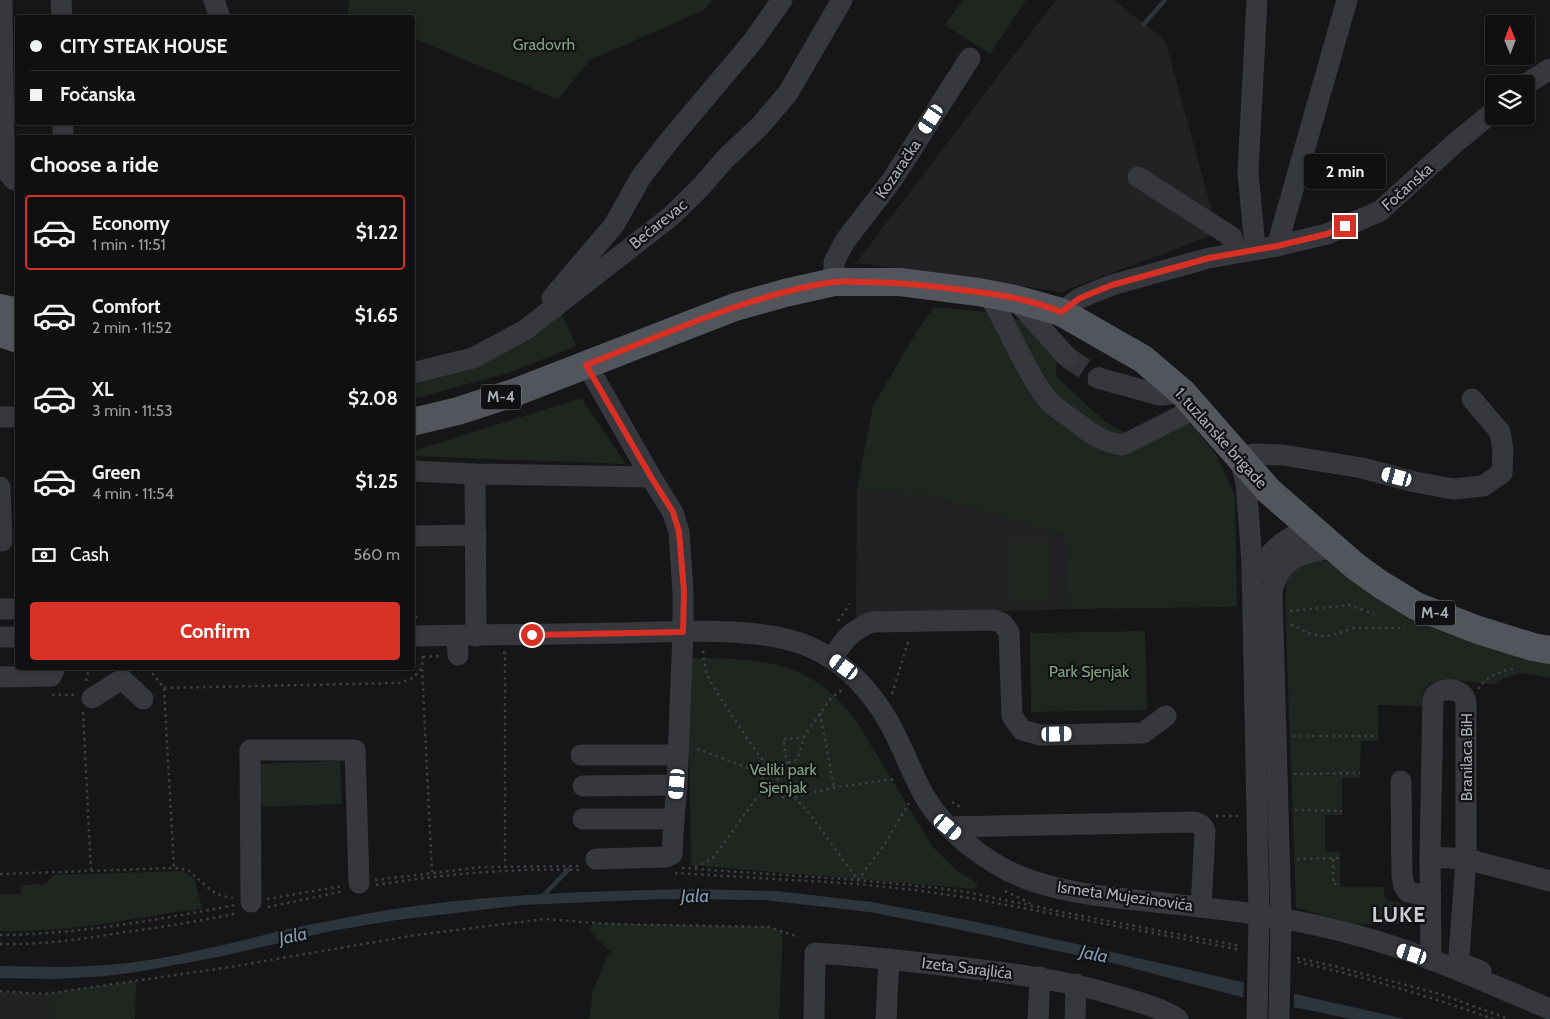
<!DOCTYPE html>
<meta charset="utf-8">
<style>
body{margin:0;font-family:Cabin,sans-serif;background:#1e1e20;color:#f1f3f6;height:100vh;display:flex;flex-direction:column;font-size:19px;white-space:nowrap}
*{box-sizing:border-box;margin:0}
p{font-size:16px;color:#9c9d9f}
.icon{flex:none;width:28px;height:28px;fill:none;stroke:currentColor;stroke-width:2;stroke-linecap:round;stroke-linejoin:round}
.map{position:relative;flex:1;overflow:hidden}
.side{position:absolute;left:15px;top:135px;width:400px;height:535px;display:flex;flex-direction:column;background:#101012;border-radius:5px;box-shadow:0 1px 4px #0004,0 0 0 1px #303032}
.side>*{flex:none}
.hud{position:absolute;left:15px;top:15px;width:400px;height:110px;border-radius:5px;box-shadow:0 1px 4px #0004,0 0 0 1px #303032;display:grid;align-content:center;height:110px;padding:0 15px;background:#101012}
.needle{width:32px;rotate:359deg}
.buttons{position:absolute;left:1485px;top:15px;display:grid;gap:10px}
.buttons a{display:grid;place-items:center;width:50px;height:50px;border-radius:5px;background:#101012;box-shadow:0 1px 4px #0004,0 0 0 1px #303032;font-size:25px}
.end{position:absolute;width:22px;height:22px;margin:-11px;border:6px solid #d93025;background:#fff;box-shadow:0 0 0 2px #fff}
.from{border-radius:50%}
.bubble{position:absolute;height:35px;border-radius:5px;background:#101012;box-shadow:0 1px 4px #0004,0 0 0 1px #303032;font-size:16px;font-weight:800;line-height:35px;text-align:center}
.car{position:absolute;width:15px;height:30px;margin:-15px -8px;border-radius:6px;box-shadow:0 0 4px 1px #0007;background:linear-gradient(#fff 24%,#345 0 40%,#fff 0 76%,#345 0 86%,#fff 0)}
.hud b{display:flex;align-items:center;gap:18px;height:48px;font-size:19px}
.hud b+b{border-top:1px solid #303032}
.hud i{width:12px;height:12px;background:#f1f3f6}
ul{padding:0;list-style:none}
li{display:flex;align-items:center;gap:15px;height:75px;margin:0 10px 8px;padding:0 5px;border:2px solid transparent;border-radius:5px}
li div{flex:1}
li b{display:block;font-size:19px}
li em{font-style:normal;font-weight:800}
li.on{border-color:#d93025}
li>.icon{width:45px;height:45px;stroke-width:1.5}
h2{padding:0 15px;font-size:22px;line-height:60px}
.pay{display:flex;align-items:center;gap:12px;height:55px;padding:0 15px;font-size:19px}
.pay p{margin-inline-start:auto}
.primary-button{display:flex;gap:10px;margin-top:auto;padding:10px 15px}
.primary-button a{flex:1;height:58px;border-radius:5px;background:#d93025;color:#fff;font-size:20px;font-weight:800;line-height:58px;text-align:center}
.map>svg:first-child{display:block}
</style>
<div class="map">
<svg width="1550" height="1019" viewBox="0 0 1550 1019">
<rect width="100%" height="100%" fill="#161618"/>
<!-- built -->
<g fill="#222225">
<path d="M1056,0H1113L1165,40L1218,233L1061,292L975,278L856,263Z"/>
<path d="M857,489L928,496L1066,536L1067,609L856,617Z"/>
<path d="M0,992L45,994L53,1017L49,1019H0Z"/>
</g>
<!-- green -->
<g fill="#1e261f">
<path d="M349,0H712L704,10L590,60L558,99L413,38L412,18L358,17L347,14Z"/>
<path d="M963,0H1026L990,54L945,25Z"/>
<path d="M934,307L997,313L1022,321L1058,342L1056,376L1102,419L1136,440L1186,417L1217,456L1235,496L1237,607L1067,609L1066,536L928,496L857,489L873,406L917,331Z"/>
<path d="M561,312L576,346L508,373L413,399V379Z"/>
<path d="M581,398L626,464L413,456V451Z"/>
<rect x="1009" y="542" width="41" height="57"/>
<path d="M1317,559L1330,562L1550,659V678L1522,673L1505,678L1493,684L1448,680L1436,681L1429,684L1425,687L1422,696L1423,706L1378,705V741H1361L1360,778H1342V815H1325V852H1340V887H1383L1386,900C1398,902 1411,904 1418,914L1415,921L1410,924H1355L1296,908L1285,600L1286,579L1296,569Z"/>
<path d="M1145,631L1147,710L1031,712L1030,633Z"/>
<path d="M685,658C757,658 814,659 858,724L933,847L957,871L977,883V886L974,889L691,865L689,747Z"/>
<path d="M340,761L342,804L256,807L255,764Z"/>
<path d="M183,871L195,880L202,909C164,912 127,921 88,926C59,930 30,931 0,931V894H21V885L45,884L54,875Z"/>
<path d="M593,923L769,927L783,932L779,1019H589L593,990L610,951L589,931Z"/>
<path d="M136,981L135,1019H49L53,1016L45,994Z"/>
</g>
<!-- water -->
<path fill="#2c353c" d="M693,889L776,891L872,902L967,920L1059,940L1405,1019H1350L1304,1009L1264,1003L1113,963L952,928L869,912L764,900L662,899L522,905L397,920L331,931L218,957L137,972L106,976L56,979L0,978V966C43,967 86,968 128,963C182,956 235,942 288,929C321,922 354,916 388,910C488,894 592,891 693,889Z"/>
<!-- pier -->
<path fill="#161618" d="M1244,980L1294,991V1010L1263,1006L1243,1000Z"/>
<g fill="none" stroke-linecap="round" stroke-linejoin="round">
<!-- stream -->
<g stroke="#2c353c" stroke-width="4.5">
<path d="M1144,24L1165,0"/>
<path d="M541,898L568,870"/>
</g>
<!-- minor-tunnel -->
<path stroke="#333438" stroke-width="21" stroke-dasharray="21 11" stroke-linecap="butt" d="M1067,357L1098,378"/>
<!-- path -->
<g stroke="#3d3f44" stroke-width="2.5" stroke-dasharray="2.5 4" stroke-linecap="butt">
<path d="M412,611L417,618"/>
<path d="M1290,611L1349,605L1374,614"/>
<path d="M838,621L850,604"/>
<path d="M1291,625H1294L1307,633L1321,636H1328L1355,628H1405"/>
<path d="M703,651L706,673L716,691L752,746L779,781L794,797L836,787L896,779"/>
<path d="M503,653H505V867"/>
<path d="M423,656L422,668L432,872"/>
<path d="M423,657L440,656"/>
<path d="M148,668L164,688L174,868"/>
<path d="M86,681L89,668"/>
<path d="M164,688L400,683L413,678L422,668"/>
<path d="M1478,689C1488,675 1501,671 1517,668"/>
<path d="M892,694L909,639"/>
<path d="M52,695H76"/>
<path d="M83,712L91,871"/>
<path d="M820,713L834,787"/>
<path d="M1293,736H1378"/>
<path d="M697,749L759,772"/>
<path d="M787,764L783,739L804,738"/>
<path d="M1294,774L1360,773"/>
<path d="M766,785L759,772L797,760L805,735L831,698L842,690"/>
<path d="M952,802L962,808"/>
<path d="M1295,810L1342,811"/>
<path d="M1216,816H1240"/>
<path d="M1297,859L1340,858"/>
<path d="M1333,859V884H1340"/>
<path d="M695,867L713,858L766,785C775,792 782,801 794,797L809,813L858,880L884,845L909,803"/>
<path d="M682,868L858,880L939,888L971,893L1067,913L1240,946"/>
<path d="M675,873L858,884L914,890L970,898L1241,950"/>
<path d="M0,874L174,868L188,870L212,891L222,896L233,898"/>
<path d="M375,880L482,867L582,866"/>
<path d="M376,885C445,874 512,868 582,870"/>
<path d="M1005,891L1034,905"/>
<path d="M267,899L343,886"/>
<path d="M268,907L344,891"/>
<path d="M0,935C79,934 157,920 235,905"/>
<path d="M0,944C42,945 84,939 125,932C163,927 201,921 238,913"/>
<path d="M1297,958L1334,966L1440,994L1509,1019"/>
<path d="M1298,962C1364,977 1429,996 1493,1019"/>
<path d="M0,991L45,994L224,968L416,935L545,919L610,924L769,927L799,937"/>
</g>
<!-- minor -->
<g stroke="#37383d" stroke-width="21">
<path d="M2,0L4,162L6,170L14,180"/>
<path d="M61,0L62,18"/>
<path d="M214,0L220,18"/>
<path d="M1526,84L1550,69"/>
<path d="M63,122V138"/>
<path d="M1138,177L1232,237L1234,252"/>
<path d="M1277,246L1347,0"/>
<path d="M1255,248L1248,172L1257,0"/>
<path d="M834,282V262L845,241L892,180L970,58"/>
<path d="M987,293C1009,326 1022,366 1046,398C1053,407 1067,415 1076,422C1091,434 1104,443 1123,445L1196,408"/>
<path d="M552,298L614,225L641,177L669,141L753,41L782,0"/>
<path d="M1015,299L1067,357"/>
<path d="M1061,312L1080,298L1112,285L1209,258L1277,246L1327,234L1380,211L1454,144L1494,111"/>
<path d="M412,373L473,358L525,330L670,217L700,188L725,159L760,126L788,93L842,0"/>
<path d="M1098,378L1160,395L1183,393"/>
<path d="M0,417H18"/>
<path d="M412,471L475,474L651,477"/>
<path d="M475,474L476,636"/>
<path d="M0,487L2,541H0"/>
<path d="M412,536L476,535"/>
<path d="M1252,580C1269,551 1280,541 1310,528"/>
<path d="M0,609H18"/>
<path d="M412,636C483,635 553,634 623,633C677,632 764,625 812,648C841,661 865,685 882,711C900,738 909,769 925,797C945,831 990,866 1027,879C1065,893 1106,897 1146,901C1190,906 1235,910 1279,918C1331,927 1383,941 1432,960C1472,975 1511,993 1550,1009"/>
<path d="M457,636L458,655"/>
<path d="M0,637H18"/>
<path d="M832,659C843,640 852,630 872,622L993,620L1002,623L1009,632L1012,716L1022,730L1040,735L1143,733L1166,716"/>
<path d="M0,677L51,676L55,668"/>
<path d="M92,698L122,679L143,699"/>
<path d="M581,755H678"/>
<path d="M1401,781L1402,876L1404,886L1408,892L1431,897"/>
<path d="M583,786L677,785L683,632V591L679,532L673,513L651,477L587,365"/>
<path d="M583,819H674L677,785"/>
<path d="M948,827L1194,822C1200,824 1203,825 1205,832L1201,907"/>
<path d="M1430,857L1466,859V703C1464,685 1436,687 1433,699L1430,857L1431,960"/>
<path d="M596,859L666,857L672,854L674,819"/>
<path d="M251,902L250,750H355L359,883"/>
<path d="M1481,971L1460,963L1459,956L1466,859L1550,881"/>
<path d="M814,1019L815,953C866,956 916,962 966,968C1016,974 1063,980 1111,994C1134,1001 1158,1006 1178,1019"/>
<path d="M886,1019L889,959"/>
<path d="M1038,1019L1040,977"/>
<path d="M1075,1019L1076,984"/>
<path d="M1257,1019L1259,915L1252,563L1246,482L1240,459L1254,454L1283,455L1362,468L1415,482L1453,489L1483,486L1502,473L1503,450L1500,432L1472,399"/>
<path d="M1279,1019L1281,918L1272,592C1278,558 1304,551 1335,548"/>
</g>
<!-- major -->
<g stroke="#53555c" stroke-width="28">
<path d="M0,308L18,312"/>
<path d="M0,333L18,339"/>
<path d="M412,422L458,411L516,392L735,307L785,293L834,282H900L978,292L1015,299L1061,312L1143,359L1183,393L1269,491L1355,566L1380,584L1416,606L1478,630L1533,647L1550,650"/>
</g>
</g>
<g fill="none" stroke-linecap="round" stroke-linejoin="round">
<!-- route -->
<path stroke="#d93025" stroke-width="6" d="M532,635L683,632L684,591L679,532L673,512L651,477L586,365C666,334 748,295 833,282C843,281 854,282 864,282C894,282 924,285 954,289C990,293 1027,298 1061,312L1080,298L1112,285L1209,258L1277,246L1327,234L1345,226"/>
</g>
<g text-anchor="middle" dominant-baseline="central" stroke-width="4.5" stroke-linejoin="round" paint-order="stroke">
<!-- shield labels -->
<g fill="#111113" stroke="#7b7e86" stroke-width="1">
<rect x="481" y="384.5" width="40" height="25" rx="4"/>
<rect x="1415" y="600.5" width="40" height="25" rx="4"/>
</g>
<g font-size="15" font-weight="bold" fill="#a8adb8">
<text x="501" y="397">M-4</text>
<text x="1435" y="613">M-4</text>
</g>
<!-- park labels -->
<g font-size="16" fill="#7fa381" stroke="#111113">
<text x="544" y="44">Gradovrh</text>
<text x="1089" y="671">Park Sjenjak</text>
<text x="783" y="769">Veliki park<tspan x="783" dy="18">Sjenjak</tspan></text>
</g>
<!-- street labels -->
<g font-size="16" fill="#a8adb8" stroke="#111113">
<text transform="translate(898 169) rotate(-56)">Kozaračka</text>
<text transform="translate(1407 187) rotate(-42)">Fočanska</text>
<text transform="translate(658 224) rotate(-39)">Bećarevac</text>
<text transform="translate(1221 438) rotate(48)">1. tuzlanske brigade</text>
<text transform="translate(1466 757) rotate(-90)">Branilaca BiH</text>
<text transform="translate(1125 896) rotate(8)">Ismeta Mujezinovića</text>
<text transform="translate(967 968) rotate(7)">Izeta Sarajlića</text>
</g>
<!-- water labels -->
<g font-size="18" font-style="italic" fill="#7f9bb3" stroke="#111113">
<text transform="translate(695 896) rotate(-1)">Jala</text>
<text transform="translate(293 936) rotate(-12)">Jala</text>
<text transform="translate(1094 954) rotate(12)">Jala</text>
</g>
<!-- district labels -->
<g font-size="21" font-weight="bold" letter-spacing="1" fill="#c9ccd4" stroke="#111113">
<text x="1399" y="914">LUKE</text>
</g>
</g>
</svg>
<div class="buttons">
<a><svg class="needle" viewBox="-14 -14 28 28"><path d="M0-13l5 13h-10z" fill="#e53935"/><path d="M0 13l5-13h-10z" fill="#9c9d9f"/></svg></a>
<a><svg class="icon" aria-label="layers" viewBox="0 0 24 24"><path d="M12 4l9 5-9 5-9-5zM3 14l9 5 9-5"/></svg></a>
</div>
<i class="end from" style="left:532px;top:635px"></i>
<i class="end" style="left:1345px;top:226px"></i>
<div class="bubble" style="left:1304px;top:154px;width:82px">2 min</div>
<i class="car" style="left:931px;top:119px;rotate:213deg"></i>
<i class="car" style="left:1397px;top:477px;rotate:285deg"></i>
<i class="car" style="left:844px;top:667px;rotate:306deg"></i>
<i class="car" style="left:1057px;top:734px;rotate:89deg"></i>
<i class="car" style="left:677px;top:784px;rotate:185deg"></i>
<i class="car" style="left:948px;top:827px;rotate:130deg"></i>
<i class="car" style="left:1412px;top:954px;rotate:288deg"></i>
<div class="hud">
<b><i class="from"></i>CITY STEAK HOUSE</b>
<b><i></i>Fočanska</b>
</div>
<section class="side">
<h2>Choose a ride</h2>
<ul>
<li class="on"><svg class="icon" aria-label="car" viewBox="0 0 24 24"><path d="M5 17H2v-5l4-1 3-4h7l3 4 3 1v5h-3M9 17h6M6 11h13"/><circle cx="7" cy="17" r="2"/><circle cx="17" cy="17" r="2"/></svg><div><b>Economy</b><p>1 min · 11:51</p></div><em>$1.22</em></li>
<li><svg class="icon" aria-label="car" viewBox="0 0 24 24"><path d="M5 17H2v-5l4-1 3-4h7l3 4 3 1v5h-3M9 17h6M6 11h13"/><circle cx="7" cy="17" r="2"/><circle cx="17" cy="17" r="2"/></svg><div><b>Comfort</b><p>2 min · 11:52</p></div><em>$1.65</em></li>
<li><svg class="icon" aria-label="car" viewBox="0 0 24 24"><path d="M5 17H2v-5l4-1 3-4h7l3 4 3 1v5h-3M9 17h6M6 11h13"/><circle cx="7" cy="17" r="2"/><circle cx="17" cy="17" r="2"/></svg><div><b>XL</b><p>3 min · 11:53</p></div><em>$2.08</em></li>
<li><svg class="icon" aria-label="car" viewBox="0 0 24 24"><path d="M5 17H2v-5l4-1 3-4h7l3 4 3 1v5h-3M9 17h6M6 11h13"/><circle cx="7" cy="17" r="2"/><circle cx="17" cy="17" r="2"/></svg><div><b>Green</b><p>4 min · 11:54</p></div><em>$1.25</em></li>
</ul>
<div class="pay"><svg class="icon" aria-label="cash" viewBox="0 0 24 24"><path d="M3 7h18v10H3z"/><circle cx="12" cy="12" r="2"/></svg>Cash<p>560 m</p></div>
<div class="primary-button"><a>Confirm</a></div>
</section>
</div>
